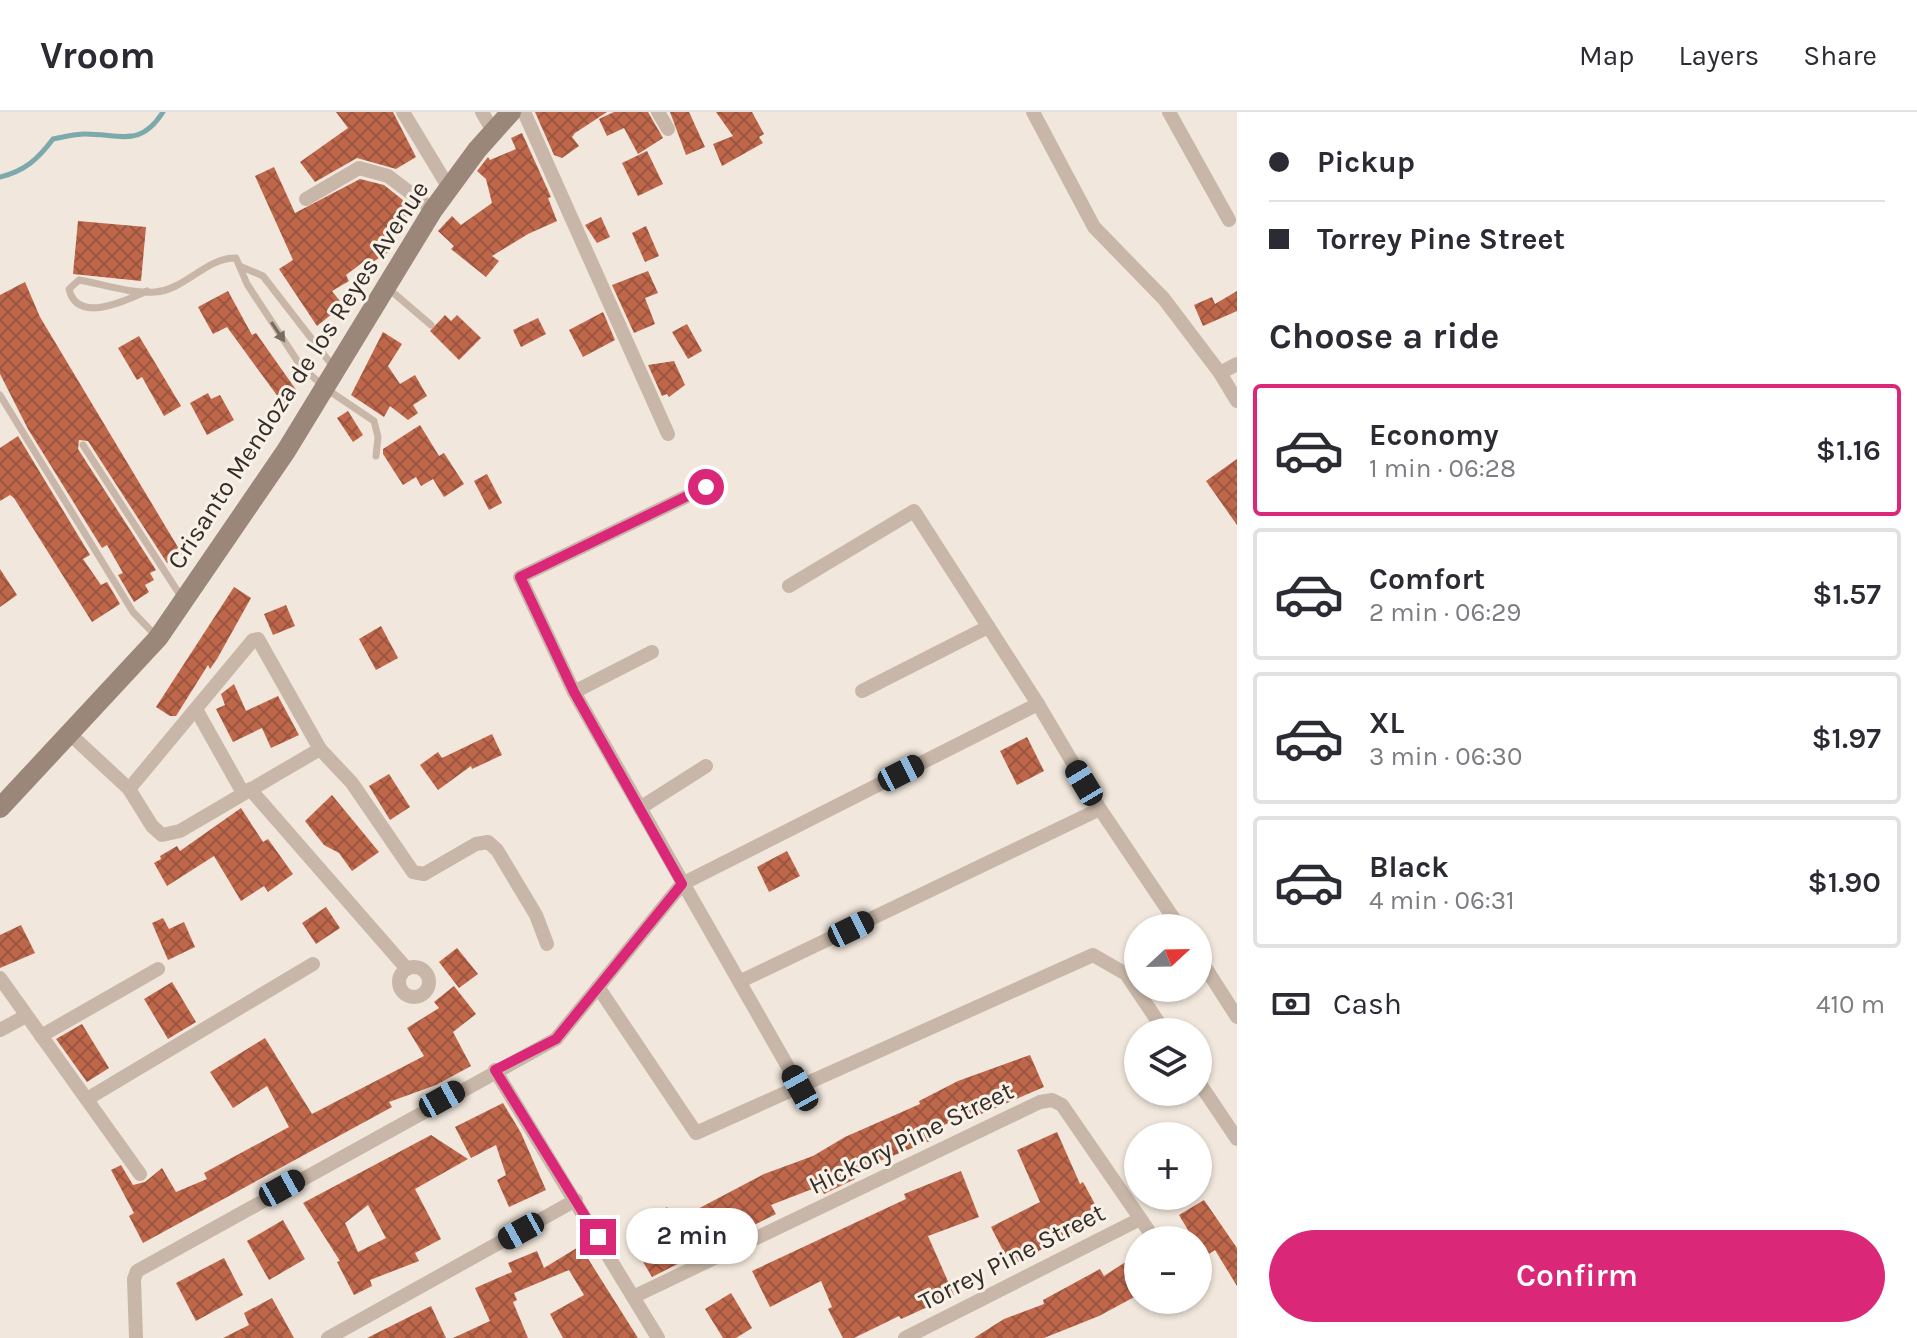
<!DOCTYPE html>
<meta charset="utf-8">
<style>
body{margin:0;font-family:Karla,sans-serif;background:#f2f2f3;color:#2b2b33;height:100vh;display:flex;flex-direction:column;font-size:30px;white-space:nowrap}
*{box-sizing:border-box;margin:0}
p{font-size:26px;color:#7c7c81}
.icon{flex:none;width:44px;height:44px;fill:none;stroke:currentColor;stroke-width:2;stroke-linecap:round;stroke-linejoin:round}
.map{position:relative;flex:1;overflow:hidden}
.side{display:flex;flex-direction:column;background:#fff;width:680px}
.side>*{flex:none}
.banner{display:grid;align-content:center;height:176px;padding:0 32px;background:#fff}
.needle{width:52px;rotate:68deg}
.controls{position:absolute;left:1124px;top:802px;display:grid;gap:16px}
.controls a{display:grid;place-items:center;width:88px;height:88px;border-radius:50%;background:#fff;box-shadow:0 2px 6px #0004;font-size:40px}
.end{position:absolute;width:36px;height:36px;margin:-18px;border:10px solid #db2777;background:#fff;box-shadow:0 0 0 4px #fff}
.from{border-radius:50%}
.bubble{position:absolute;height:56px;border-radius:28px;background:#fff;box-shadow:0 2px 6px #0004;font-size:26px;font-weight:600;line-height:56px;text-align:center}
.car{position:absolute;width:24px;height:48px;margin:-24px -12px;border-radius:10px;box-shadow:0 0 6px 2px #0007;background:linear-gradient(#222 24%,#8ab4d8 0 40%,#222 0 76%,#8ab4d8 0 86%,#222 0)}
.banner b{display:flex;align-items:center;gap:28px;height:76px;font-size:30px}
.banner b+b{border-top:2px solid #e1e1e2}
.banner i{width:20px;height:20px;background:#2b2b33}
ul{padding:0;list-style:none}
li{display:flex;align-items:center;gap:24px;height:132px;margin:0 16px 12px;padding:0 16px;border:4px solid #e1e1e2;border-radius:8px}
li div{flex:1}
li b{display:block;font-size:30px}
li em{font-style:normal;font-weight:600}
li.on{border-color:#db2777}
li>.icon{width:72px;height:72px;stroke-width:1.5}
h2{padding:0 32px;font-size:36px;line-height:96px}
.pay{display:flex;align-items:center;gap:20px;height:88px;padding:0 32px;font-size:30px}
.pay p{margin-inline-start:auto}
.button{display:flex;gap:16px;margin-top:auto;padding:16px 32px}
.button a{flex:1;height:92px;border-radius:48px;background:#db2777;color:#fff;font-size:32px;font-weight:600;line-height:92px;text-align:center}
header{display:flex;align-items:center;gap:48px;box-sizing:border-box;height:112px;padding:0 40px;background:#fff;border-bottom:2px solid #e1e1e2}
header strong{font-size:38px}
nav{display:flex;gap:44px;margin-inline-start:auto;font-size:28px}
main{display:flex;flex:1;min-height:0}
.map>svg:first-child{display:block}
</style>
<header>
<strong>Vroom</strong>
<nav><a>Map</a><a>Layers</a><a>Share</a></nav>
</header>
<main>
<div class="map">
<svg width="1237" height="1226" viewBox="0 0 1237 1226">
<defs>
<pattern id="building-cross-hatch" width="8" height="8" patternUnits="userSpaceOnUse" patternTransform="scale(2)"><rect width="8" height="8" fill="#bf674b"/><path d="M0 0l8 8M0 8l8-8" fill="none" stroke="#9c553e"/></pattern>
</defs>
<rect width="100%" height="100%" fill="#f1e7dc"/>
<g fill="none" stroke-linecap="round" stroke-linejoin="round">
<!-- stream -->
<path stroke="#7caaac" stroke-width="5" d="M0,65C25,59 38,47 53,27C64,25 75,22 85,22C121,22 140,36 163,0"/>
</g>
<!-- building -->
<g fill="url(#building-cross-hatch)" fill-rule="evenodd">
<path d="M336,0H393L416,45L396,57L357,46L315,70L300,50L348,16Z"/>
<path d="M535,0H607L575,21L572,25L579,34L562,46L554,43Z"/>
<path d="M614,0H648L663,26L638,42L624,16L607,24L599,7Z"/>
<path d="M670,0H689L705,35L686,43Z"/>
<path d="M716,0H752L764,22L759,25L763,31L722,54L713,32L733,24Z"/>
<path d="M522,21L551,85L548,86L557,109L528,122L492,144L499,149L486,165L451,137L454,134L438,119L452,104L461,113L492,91L486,67L477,59L488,45L490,48L516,37L511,26Z"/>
<path d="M647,39L663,72L638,84L622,51Z"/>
<path d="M274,55L295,101L360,67L384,73L413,96L382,131L388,140L370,152L367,147L346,163L349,169L332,179L343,193L317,214L279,157L293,148L255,64Z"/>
<path d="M601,105L610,125L597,131L585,113Z"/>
<path d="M78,109L146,115L141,169L73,162Z"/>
<path d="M646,114L659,144L645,150L632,121Z"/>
<path d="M648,159L658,181L645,186L655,212L634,221L612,173Z"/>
<path d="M25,170L40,205L182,442L167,451L88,329L79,328L78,337L156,458L150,461L154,468L145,473L149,480L134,490L118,463L123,461L107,433L102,436L28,317L0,262V183Z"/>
<path d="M228,179L252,223L256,221L299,282L284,293L227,215L213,222L198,195Z"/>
<path d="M1237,179V199L1203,214L1194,193L1212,185L1215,192Z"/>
<path d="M603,200L615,228L583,245L569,218Z"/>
<path d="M445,203L451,209L457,203L481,226L459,248L430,219Z"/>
<path d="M538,206L546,222L521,235L513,218Z"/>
<path d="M687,212L702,239L688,247L672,220Z"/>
<path d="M383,220L402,232L388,254L400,272L415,263L427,284L413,293L418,301L408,308L390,294L384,305L351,283Z"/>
<path d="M139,224L181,294L164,304L142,265L137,268L118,236Z"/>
<path d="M674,249L685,273L669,285L667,282L662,284L648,253Z"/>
<path d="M208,281L211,287L220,283L234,308L207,323L190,291Z"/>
<path d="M348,299L363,323L353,330L337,306Z"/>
<path d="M420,313L439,344L444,341L464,372L444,385L433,367L421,374L416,365L403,373L383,342V337Z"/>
<path d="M18,324L90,443L83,447L101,473L107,470L120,492L92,510L14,386L10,383L0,389V336Z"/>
<path d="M1237,347V413L1206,369Z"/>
<path d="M487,362L502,391L489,398L474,369Z"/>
<path d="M0,457L17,483L0,495Z"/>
<path d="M234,475L251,486L217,547L210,557L208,553L176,604H170L156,595Z"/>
<path d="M286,493L295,514L273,523L264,502Z"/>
<path d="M381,514L398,546L376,558L359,527Z"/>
<path d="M234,572L246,599L278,584L299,623L271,636L262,616L233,630L216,597L225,593L221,582Z"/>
<path d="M492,622L502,643L472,657L471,654L438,678L420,653L438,640L442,646Z"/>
<path d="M1027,625L1044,659L1017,673L1000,639Z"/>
<path d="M389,662L410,695L390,708L369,674Z"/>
<path d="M332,683L379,740L352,759L339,741L324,733L305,709Z"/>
<path d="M241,696L263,730L268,727L293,762L268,780L264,774L241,789L214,744L167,774L154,751L161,747L160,744L177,734L180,739Z"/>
<path d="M787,739L800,764L769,780L757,755Z"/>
<path d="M326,795L340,816L316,832L302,811Z"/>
<path d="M163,806L169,817L184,810L195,835L168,848L152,811Z"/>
<path d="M21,813L35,841L0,856V823Z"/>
<path d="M457,836L478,862L459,876L439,850Z"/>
<path d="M172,870L196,910L168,927L144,887Z"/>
<path d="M454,874L476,902L453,920L471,954L436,973L389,990L392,995L143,1131L129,1104L134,1101L111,1058L121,1053L133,1073L145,1070L162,1056L176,1080L207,1067L204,1061L289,1015L267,974L233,996L210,960L265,926L312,1002L424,944L407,916L439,896L434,890Z"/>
<path d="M82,912L109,956L87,970L56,927Z"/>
<path d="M1030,943L1044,975L974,1005L972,1000L927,1021L930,1029L852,1060L855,1067L824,1082L820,1074L771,1093L776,1102L652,1165L626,1121L667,1095L675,1109L764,1062L813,1044L845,1025L920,992L919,989L958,969Z"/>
<path d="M503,991L521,1021L546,1078L509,1095L497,1068L506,1063L496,1033L471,1046L455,1015Z"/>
<path d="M1057,1020L1080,1072L1083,1070L1102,1105L1011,1154L991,1115L1040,1090L1017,1038Z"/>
<path d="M431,1023L468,1047L415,1077L441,1127L415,1141L419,1149L370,1168L372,1174L354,1183L337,1150L340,1149L303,1091ZM368,1093L386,1126L358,1140L345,1111Z"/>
<path d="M961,1059L979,1105L928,1124L954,1183L901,1207L899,1204L854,1226H843L828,1197L832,1195L821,1169L770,1195L752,1159L906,1087L904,1082Z"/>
<path d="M1204,1088L1237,1136V1174L1215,1138L1198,1149V1128H1194L1179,1103Z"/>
<path d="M283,1108L305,1147L269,1168L247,1129Z"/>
<path d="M580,1134L638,1226H563L550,1202L584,1183L569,1158L514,1181L517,1188L513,1190L528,1226H453L490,1209L475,1176L512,1160L508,1151L537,1139L544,1156Z"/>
<path d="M1138,1142V1183L1099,1204L1044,1226H974L1004,1207L1044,1192L1043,1188L1100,1157L1104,1164Z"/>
<path d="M224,1146L243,1183L196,1209L176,1171Z"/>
<path d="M731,1181L752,1216L736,1226H723L705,1197Z"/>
<path d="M272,1186L294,1226H223L249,1213L244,1201Z"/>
<path d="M431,1194L446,1226H367Z"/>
</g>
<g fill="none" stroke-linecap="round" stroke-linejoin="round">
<!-- service -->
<g stroke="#c8b7a8" stroke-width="7">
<path d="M242,155L263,164L335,257"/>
<path d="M389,177L431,213"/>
<path d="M147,179C127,188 77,213 69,177L79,168C102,172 131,182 155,180C185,178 207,145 236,146L247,172L300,253L325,276L374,309L378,325L376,344"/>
<path d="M0,283L133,500L156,524"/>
<path d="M83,333L182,486"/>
</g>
<!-- minor -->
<g stroke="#c8b7a8" stroke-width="14">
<path d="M403,0L449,76"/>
<path d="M482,0L493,19"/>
<path d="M524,0L668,322"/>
<path d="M658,0L668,17"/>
<path d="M1033,0L1094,115L1164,187L1220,261L1237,289"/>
<path d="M1169,0L1229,108"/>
<path d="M306,87L359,56L388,64L433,98"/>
<path d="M1220,261L1237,252"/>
<path d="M706,375L520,465L574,580L800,976"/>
<path d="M789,474L914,399L1038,592L1100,697L1180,816"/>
<path d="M862,579L988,515"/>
<path d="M574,580L652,540"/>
<path d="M197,599L243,681"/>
<path d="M71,623L129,677L152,714L162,723L180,719L320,637"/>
<path d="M129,677L253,528L258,527L320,637L352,671L413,760L424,762L476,732L488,730L497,738L536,803L547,832"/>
<path d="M250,677L407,857"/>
<path d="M640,696L706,654"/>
<path d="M1198,844L1237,905"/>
<circle cx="414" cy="870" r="15"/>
<path d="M0,866L140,1062"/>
<path d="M741,869L1100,697"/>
<path d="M598,875L696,1021L1093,843L1126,862L1165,920"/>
<path d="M0,918L26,904"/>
<path d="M41,924L158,857"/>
<path d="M495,958L658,1226"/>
<path d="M1198,969L1237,1027"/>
<path d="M87,987L313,852"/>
<path d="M633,1185L1040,990L1052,988L1062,993L1155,1128"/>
<path d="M136,1226L134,1167L137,1159L556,927L682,772L1038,592"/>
<path d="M328,1226L576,1088"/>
<path d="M905,1226L1140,1107"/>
</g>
<!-- secondary -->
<path stroke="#9b867a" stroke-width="20" d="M0,696L158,526L286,339L433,98L477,38L511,0"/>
</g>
<!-- one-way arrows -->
<defs><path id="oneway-solid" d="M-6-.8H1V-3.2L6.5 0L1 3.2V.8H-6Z" transform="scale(2)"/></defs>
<use fill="#776b62" href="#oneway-solid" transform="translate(278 220) rotate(56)"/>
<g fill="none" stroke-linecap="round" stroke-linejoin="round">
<!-- route -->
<path stroke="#db2777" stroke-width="10" d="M598,1125L495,958L556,927L682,772L574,580L520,465L706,375"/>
</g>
<g text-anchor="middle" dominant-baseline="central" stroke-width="6" stroke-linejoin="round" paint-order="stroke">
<!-- street labels -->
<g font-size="26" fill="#352c28" stroke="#f8f1e8">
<text transform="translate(298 263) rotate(-57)">Crisanto Mendoza de los Reyes Avenue</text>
<text transform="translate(911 1026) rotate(-26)">Hickory Pine Street</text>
<text transform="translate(1012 1145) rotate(-27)">Torrey Pine Street</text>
</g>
</g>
</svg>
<div class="controls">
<a><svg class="needle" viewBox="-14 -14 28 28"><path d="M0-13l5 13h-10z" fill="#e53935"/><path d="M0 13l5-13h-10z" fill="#7c7c81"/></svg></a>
<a><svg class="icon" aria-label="layers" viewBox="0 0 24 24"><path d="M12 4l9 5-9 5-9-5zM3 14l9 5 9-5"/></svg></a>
<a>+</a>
<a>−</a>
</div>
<i class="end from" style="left:706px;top:375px"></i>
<i class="end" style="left:598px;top:1125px"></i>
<div class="bubble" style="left:626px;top:1096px;width:132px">2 min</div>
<i class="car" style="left:901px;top:661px;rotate:63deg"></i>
<i class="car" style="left:1084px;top:671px;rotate:329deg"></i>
<i class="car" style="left:851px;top:817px;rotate:64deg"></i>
<i class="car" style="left:800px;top:976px;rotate:331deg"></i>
<i class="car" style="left:442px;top:987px;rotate:61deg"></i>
<i class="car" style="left:282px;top:1076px;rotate:61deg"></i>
<i class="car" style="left:521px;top:1119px;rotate:241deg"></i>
</div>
<section class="side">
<div class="banner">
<b><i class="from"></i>Pickup</b>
<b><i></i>Torrey Pine Street</b>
</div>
<h2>Choose a ride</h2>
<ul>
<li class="on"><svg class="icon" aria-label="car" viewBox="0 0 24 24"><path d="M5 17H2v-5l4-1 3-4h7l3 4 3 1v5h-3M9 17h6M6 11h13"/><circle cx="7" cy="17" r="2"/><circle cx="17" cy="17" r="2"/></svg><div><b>Economy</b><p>1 min · 06:28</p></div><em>$1.16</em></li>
<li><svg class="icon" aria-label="car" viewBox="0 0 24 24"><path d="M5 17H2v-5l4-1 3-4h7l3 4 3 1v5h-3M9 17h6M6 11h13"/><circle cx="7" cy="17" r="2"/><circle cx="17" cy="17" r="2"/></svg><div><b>Comfort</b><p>2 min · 06:29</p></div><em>$1.57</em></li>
<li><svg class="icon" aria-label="car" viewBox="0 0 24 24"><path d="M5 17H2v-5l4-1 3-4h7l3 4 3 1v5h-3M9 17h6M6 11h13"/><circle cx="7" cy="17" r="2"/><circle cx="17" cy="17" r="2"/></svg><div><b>XL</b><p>3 min · 06:30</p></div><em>$1.97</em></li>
<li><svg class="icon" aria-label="car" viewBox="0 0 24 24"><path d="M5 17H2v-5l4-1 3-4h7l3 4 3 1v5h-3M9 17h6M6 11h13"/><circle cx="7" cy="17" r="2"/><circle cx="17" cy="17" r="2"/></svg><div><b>Black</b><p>4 min · 06:31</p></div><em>$1.90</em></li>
</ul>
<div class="pay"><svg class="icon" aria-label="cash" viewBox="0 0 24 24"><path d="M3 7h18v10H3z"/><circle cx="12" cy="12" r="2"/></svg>Cash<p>410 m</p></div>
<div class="button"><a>Confirm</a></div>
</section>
</main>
